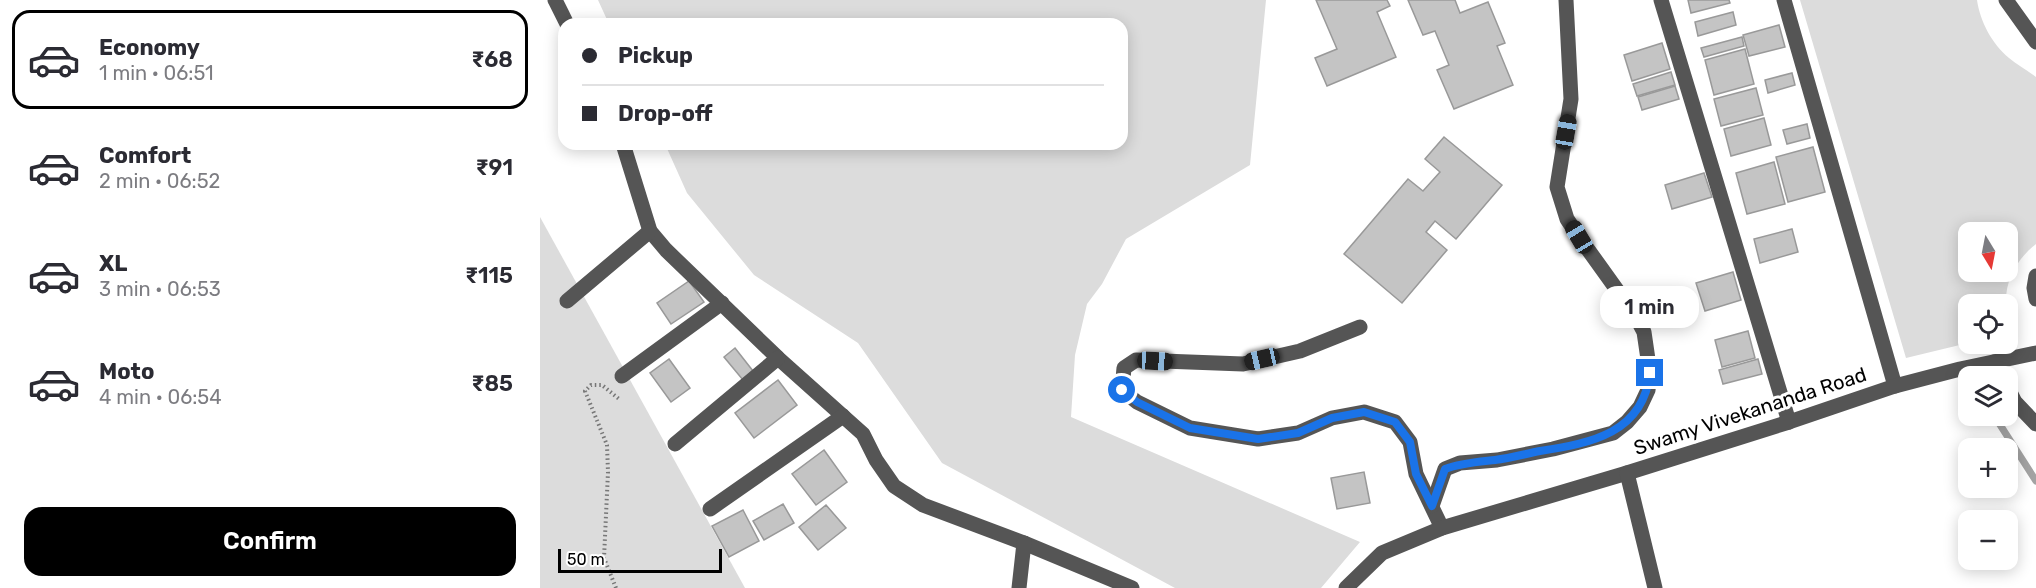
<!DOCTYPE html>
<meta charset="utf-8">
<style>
body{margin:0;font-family:Rubik,sans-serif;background:#f2f2f3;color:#2b2b33;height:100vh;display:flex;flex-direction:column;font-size:22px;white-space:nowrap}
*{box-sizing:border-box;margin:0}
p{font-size:20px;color:#7c7c81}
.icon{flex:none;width:33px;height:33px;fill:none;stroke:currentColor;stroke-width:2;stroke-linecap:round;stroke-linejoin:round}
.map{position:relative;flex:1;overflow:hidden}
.sheet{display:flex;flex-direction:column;background:#fff;width:540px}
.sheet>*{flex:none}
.banner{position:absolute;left:18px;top:18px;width:570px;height:132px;border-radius:18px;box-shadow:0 3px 15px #0003;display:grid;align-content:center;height:132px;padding:0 24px;background:#fff}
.needle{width:39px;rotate:170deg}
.controls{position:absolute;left:1418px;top:222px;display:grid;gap:12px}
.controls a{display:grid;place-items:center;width:60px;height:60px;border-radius:12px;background:#fff;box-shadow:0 3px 15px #0003;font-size:30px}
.scale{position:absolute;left:18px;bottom:15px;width:164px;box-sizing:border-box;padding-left:6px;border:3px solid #000;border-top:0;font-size:16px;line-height:21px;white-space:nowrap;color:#000;-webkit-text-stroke:4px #fff;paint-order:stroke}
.end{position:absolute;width:27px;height:27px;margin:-14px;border:8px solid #1a73e8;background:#fff;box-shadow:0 0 0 3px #fff}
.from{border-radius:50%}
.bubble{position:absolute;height:42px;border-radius:18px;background:#fff;box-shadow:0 3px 15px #0003;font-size:20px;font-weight:600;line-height:42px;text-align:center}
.car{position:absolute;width:18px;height:36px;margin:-18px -9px;border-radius:8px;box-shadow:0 0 4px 2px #0007;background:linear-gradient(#222 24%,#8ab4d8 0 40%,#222 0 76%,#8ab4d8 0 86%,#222 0)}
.banner b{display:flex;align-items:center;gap:21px;height:57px;font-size:22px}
.banner b+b{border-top:2px solid #e1e1e2}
.banner i{width:15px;height:15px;background:#2b2b33}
ul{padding:10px 0 0;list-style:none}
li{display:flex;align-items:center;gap:18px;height:99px;margin:0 12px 9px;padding:0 12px;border:3px solid transparent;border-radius:18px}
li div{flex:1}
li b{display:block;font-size:22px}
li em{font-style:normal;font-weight:600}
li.on{border-color:#000}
li>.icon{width:54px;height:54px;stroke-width:1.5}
.primary-button{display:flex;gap:12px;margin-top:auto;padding:12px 24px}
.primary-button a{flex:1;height:69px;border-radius:18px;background:#000;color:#fff;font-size:24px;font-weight:600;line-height:69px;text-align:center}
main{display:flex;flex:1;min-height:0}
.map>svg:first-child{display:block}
</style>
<main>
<section class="sheet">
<ul>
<li class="on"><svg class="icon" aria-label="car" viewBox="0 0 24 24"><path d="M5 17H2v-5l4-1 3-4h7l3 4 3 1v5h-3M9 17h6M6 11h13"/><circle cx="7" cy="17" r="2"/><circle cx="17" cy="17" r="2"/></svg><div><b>Economy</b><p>1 min · 06:51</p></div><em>₹68</em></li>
<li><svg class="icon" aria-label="car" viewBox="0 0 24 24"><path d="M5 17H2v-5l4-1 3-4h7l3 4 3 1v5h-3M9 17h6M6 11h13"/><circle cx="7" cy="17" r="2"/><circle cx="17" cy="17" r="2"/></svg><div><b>Comfort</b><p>2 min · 06:52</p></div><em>₹91</em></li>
<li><svg class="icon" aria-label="car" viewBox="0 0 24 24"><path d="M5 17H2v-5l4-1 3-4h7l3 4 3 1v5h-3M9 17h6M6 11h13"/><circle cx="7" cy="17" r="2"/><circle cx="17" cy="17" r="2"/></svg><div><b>XL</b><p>3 min · 06:53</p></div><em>₹115</em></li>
<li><svg class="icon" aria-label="car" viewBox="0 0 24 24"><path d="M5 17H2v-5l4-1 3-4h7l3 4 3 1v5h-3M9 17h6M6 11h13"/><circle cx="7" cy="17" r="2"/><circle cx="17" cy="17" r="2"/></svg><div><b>Moto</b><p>4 min · 06:54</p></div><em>₹85</em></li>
</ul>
<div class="primary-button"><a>Confirm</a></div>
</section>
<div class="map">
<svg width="1496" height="588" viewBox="0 0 1496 588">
<rect width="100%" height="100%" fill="#fff"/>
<!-- green -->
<g fill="#dcdcdc" fill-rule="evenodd">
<path d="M58,0H726L710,165L586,239L562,284L547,304L535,355L531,417L820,542L781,588H635L402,463L318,343L214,275L147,193L125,144H582V24H69Z"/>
<path d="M1260,0H1437C1440,21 1452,44 1469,58C1477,65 1487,70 1496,77V244C1477,259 1465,280 1466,304H1428V343L1366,358ZM1467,232V272H1428V232Z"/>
<path d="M0,217L205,588H0Z"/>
</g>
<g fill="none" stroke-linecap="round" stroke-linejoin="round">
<!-- stream -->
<path stroke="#a3a3a3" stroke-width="7" d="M1457,420L1496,481"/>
</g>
<!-- building -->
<g fill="#c4c4c4" stroke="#999" stroke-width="1.5">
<path d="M776,0H847L850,6L837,12L856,57L787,86L775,58L797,49Z"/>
<path d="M868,0H915L920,13L948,2L965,43L957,46L973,85L914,109L897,70L909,65L895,31L883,35Z"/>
<path d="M1148,0H1189L1190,3L1151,13Z"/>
<path d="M1193,12L1196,25L1158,36L1155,22Z"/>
<path d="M1239,25L1245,47L1209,56L1203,35Z"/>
<path d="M1202,37L1204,46L1164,57L1161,48Z"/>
<path d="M1122,43L1130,69L1092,81L1084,55Z"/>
<path d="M1205,49L1214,84L1174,95L1165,60Z"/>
<path d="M1131,72L1135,85L1097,96L1093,84Z"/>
<path d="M1252,73L1255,85L1228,93L1225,80Z"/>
<path d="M1135,86L1139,99L1102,110L1098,97Z"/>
<path d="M1216,88L1223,115L1181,126L1174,99Z"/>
<path d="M1224,118L1231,145L1191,156L1184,129Z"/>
<path d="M1267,124L1270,138L1247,144L1243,130Z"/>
<path d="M904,137L962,185L916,239L895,221L886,232L907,250L862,303L804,254L868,179L883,191L900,172L885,159Z"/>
<path d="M1273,147L1285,192L1248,202L1236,157Z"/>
<path d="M1234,162L1245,204L1207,214L1196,173Z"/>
<path d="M1164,173L1172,197L1132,209L1125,185Z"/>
<path d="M1252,229L1258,252L1220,263L1214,239Z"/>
<path d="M1193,272L1201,300L1165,311L1156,283Z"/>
<path d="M149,281L164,302L131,324L117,303Z"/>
<path d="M1208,331L1215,358L1182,367L1175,340Z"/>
<path d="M195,348L213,371L203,380L184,357Z"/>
<path d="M129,359L150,388L131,402L110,373Z"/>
<path d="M1218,359L1222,374L1183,384L1179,370Z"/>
<path d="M238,380L257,405L214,438L195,413Z"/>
<path d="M284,450L307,482L276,505L252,474Z"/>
<path d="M824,472L830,503L797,509L791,478Z"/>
<path d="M243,504L254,523L224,540L213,521Z"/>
<path d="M286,505L306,528L278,550L259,527Z"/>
<path d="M203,510L219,541L189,557L172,526Z"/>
</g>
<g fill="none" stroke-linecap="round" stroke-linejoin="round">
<!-- path -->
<path stroke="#777" stroke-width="4" stroke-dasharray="1.5 3" stroke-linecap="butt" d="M76,588L64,558L68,472L67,445L45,391L51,385H62L79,399"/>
<!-- minor -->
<g stroke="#555" stroke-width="15">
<path d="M15,0L27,24"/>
<path d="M1121,0L1249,422"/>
<path d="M1244,0L1355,386"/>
<path d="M1466,0L1496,42"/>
<path d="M83,144L110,231L126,250L238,358L323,434L336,460L354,486L383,505L484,543L592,588"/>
<path d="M1496,276L1494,288L1496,299"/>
<path d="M27,301L110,231"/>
<path d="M820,327L760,351L703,364L596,360L584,368L582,390L597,402L650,428L718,439L758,433L792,418L824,412L855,422L870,442L876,474L902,528"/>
<path d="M1454,362L1462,376"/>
<path d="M82,376L182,303"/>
<path d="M1467,386L1475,402L1496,424"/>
<path d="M135,444L238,358"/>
<path d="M892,506L905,469L920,463L957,460L1013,449L1073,433L1087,422L1100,407L1108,390L1110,373L1104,332L1095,315L1039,237L1027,219L1017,187L1031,99L1026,0"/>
<path d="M170,509L303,416"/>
<path d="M479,588L484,543"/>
<path d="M806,588L842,553L902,528L1087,473"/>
<path d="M1115,588L1087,473L1249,422L1355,386L1420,369L1496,353"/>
</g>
</g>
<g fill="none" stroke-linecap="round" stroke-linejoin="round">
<!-- route -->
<path stroke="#1a73e8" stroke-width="8" d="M582,390L597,402L650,428L718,439L758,433L792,418L824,412L855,422L870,442L876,474L892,506L905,469C921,463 937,462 955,460C970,458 985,454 1000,451C1052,443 1103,433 1110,373"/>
</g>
<g text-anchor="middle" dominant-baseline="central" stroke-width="6" stroke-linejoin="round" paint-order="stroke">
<!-- street labels -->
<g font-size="20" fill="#000" stroke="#fff">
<text transform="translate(1210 411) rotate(-18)">Swamy Vivekananda Road</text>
</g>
</g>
</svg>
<div class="controls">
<a><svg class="needle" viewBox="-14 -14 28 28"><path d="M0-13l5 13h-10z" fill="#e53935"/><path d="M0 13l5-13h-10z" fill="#7c7c81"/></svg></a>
<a><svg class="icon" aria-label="locate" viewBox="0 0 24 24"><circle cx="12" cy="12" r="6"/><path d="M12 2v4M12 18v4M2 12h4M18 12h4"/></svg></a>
<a><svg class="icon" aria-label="layers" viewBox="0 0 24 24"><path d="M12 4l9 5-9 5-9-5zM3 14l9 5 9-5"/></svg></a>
<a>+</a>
<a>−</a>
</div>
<div class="scale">50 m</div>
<i class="end from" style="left:582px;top:390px"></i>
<i class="end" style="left:1110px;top:373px"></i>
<div class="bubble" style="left:1060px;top:286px;width:99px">1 min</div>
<i class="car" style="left:1026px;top:132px;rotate:10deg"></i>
<i class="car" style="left:1039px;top:237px;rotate:329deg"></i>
<i class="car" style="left:722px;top:359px;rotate:257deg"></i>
<i class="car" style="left:615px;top:361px;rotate:93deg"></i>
<div class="banner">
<b><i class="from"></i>Pickup</b>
<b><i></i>Drop-off</b>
</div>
</div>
</main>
